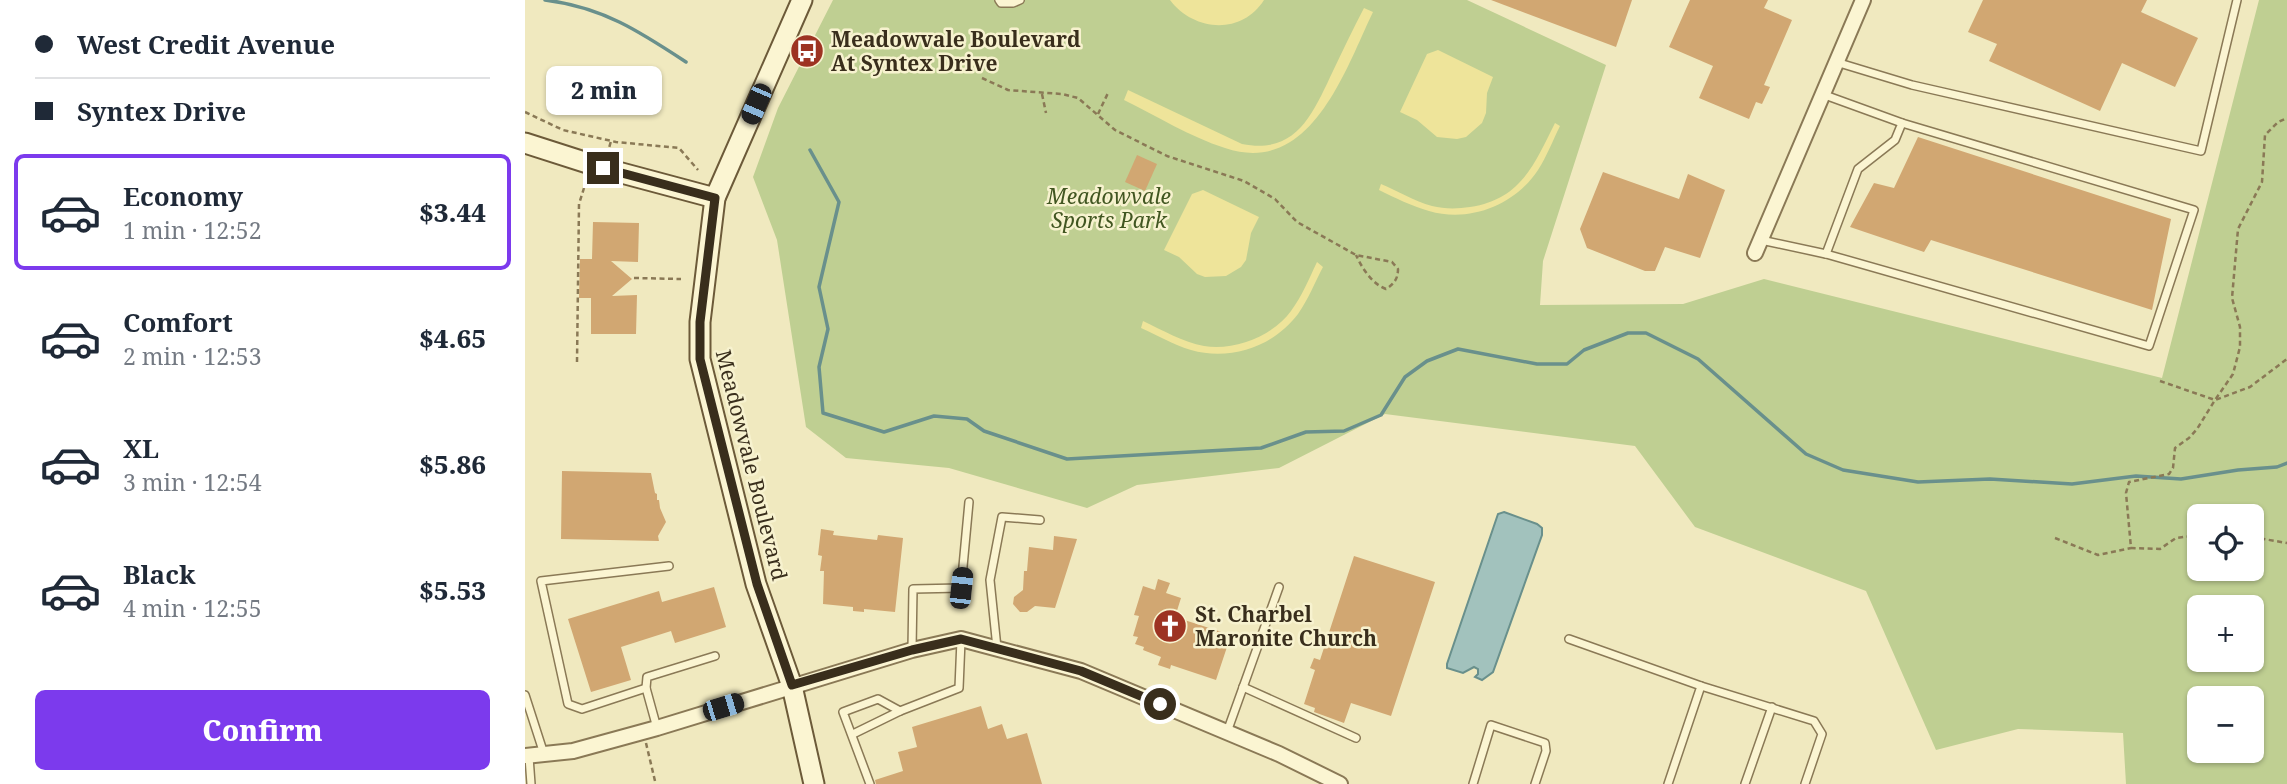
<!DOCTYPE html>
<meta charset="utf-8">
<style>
body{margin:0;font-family:"Noto Serif",serif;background:#f2f2f3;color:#1f2937;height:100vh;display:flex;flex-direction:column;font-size:26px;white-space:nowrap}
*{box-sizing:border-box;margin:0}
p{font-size:23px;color:#747a83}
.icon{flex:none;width:38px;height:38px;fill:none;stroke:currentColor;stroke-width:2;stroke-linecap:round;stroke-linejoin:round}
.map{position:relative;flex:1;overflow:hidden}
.sheet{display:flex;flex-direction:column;background:#fff;width:525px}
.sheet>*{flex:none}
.hud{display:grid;align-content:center;height:154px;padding:0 35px;background:#fff}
.controls{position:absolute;left:1662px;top:504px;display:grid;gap:14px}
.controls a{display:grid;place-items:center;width:77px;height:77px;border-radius:10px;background:#fff;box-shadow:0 2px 5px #0004;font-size:35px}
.end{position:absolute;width:32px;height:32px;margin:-16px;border:9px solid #392e1c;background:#fff;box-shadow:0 0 0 4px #fff}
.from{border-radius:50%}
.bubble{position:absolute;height:49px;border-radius:10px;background:#fff;box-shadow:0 2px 5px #0004;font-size:23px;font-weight:800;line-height:49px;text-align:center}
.car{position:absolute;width:21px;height:42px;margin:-21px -10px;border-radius:9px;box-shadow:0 0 5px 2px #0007;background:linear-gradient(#222 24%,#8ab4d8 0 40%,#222 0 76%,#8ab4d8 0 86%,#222 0)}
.hud b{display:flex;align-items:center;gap:24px;height:66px;font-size:26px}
.hud b+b{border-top:2px solid #e0e1e3}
.hud i{width:18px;height:18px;background:#1f2937}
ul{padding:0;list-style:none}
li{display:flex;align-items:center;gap:21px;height:116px;margin:0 14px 10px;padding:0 21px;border:4px solid transparent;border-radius:10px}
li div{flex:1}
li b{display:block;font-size:26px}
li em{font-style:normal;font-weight:800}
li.selected{border-color:#7c3aed}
li>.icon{width:63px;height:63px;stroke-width:1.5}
.primary-button{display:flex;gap:14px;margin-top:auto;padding:14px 35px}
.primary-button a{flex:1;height:80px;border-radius:10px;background:#7c3aed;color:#fff;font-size:28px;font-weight:800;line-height:80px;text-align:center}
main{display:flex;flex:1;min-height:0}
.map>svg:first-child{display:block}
</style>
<main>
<section class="sheet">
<div class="hud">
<b><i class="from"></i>West Credit Avenue</b>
<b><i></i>Syntex Drive</b>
</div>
<ul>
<li class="selected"><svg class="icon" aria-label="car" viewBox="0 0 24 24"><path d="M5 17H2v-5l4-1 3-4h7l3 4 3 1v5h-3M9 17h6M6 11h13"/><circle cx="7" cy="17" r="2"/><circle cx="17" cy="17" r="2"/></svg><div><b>Economy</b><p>1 min · 12:52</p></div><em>$3.44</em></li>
<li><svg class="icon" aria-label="car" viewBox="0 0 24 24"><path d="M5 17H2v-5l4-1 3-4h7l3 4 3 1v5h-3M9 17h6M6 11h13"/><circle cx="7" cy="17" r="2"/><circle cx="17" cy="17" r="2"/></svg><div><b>Comfort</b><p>2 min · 12:53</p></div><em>$4.65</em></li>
<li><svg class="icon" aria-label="car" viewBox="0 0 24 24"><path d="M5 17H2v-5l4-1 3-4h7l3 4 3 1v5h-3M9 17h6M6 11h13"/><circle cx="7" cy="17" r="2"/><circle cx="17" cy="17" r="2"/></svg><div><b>XL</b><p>3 min · 12:54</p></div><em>$5.86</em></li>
<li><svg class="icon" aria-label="car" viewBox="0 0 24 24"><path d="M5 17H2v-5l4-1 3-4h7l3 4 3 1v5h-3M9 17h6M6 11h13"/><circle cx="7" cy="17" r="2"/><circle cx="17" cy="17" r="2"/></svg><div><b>Black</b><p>4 min · 12:55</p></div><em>$5.53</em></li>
</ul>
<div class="primary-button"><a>Confirm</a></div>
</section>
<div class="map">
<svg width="1762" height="784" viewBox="0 0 1762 784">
<rect width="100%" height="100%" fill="#f0e9bf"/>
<!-- green -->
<path fill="#bfcf92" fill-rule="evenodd" d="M308,0H942L1081,65L1018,261L1015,305L1158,304L1239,279L1637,378L1734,0H1762V784H1601L1598,733L1493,729L1411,750L1341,591L1170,527L1110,446L860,414L754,468L612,485L562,508L424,468L321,458L281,427L252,240L228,177L253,108ZM1675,516H1727V569H1675ZM1675,607H1727V660H1675ZM1675,698H1727V751H1675Z"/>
<!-- sand -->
<g fill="#eee49a">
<path d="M645,0H739C716,36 668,31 645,0Z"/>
<path d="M839,8L848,12C820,70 786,177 700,148C665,137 632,116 599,100L603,90L717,144C772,155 788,113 808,71C818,50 828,29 839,8Z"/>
<path d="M913,50L968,77L962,93L961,113L957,123L941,137L932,139L912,137L892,120L875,112L902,54Z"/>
<path d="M1030,123L1035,126C1028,140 1022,156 1013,170C990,205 945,223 904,211C887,206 870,198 854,190L856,184C873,191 889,201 907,206C919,209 932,209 945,207C996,199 1009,165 1030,123Z"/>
<path d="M678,190L734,217L726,233L721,260L716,267L701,276L680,277L672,274L654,257L639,250L667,194Z"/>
<path d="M792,262L798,267C790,282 783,300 773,314C748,347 705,361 666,350C649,345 632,335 616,328L618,321C637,330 658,342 679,346C710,351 748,336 766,311C777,296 784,279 792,262Z"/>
</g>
<!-- water -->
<path fill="#a2c2bd" stroke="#69908c" stroke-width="2" d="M979,512L1012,524L1017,528V535L968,672L957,680L950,677L953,674V669L949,667L938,673L922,668V664L973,514Z"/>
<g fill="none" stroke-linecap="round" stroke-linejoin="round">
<!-- stream -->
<g stroke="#69908c" stroke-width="3.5">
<path d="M20,0C77,7 114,31 161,62"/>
<path d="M285,150L314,202L294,287L303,329L294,367L298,413L359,432L409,416L442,419L459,431L542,459L736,448L781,432L819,431L856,415L880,377L902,361L933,349L1012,364H1042L1059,350L1103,333H1121L1173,359L1281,454L1318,470L1393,482L1465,479L1547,484L1611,476L1656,479L1713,470L1752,467L1762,463"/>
</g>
</g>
<!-- building -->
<g fill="#d1a772">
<path d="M966,0H1107L1091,47Z"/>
<path d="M1165,0H1243L1239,8L1267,20L1239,85L1245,87L1237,104L1231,102L1224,119L1174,98L1188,66L1144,47Z"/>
<path d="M1458,0H1622L1616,12L1673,38L1650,87L1597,63L1575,111L1464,61L1472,44L1443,32Z"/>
<path d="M1393,137L1646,219L1627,310L1406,240L1399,252L1325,227L1349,183L1369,188Z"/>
<path d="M612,155L632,164L620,191L600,182Z"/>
<path d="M1078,172L1154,199L1163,174L1200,190L1175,258L1140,247L1130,271H1120L1062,248L1055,229Z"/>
<path d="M68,222L114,223L113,262L86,261L107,279L87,296L112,295L111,334H66V298H54L55,259H67Z"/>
<path d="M37,471L126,473L130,493L132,494V500H134L135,508L141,522L133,536L134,541L36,539Z"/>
<path d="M296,529L309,531L308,535L352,540L353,535L378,538L370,612L339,609V612L328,611V607L298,604L299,571H295L297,556L293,555Z"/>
<path d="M529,536L552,539L530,608L510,606L502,612H495L488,604L489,597L498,590L499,571H502L504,547L528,550Z"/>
<path d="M829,556L910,582L866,716L826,703L819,723L789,712L790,708L779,704L790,670L785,668L789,658L795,660Z"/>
<path d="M633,579L645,583L641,593L656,598L650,617L706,635L691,680L646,665L645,669L633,665L636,657L618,650L619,647L610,644L613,637L608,636L614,616L609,615L618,586L630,590Z"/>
<path d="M189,587L201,627L150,643L146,631L96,647L106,680L66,692L43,619L134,591L137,602Z"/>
<path d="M456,706L463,729L477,724L482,739L502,733L517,784H351L350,780L378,771L373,752L392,747L387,727Z"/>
</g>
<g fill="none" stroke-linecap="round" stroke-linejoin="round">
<!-- lane casing -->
<g stroke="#8a7956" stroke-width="10">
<g id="lane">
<path d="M474,0L476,3H488L495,0"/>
<path d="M1311,62L1387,85L1676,151L1712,0"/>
<path d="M1297,94L1377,123L1370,140L1333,169L1301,254"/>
<path d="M1236,240L1301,254L1624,346L1669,210L1377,123"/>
<path d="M1044,639L1176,686L1143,784"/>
<path d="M472,648L465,580L477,517L515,520"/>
<path d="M387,649L388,589L436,588L444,502"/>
<path d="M1176,686L1289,721L1297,734L1280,784"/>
<path d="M718,687L831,738"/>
<path d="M121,688L57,709L43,704L16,581L144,566"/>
<path d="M0,695L19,754"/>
<path d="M132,728L121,688L122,677L190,656"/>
<path d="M702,732L754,587"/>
<path d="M328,734L375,711"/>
<path d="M4,757L6,784"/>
<path d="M345,784L318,712L353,699L375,711L434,688L436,640"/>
<path d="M948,784L966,725L1020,743L1021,751L1010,784"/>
<path d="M1220,784L1247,707"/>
</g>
</g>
<!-- street casing -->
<g stroke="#8a7956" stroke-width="18">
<g id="street">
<path d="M1230,253L1338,0"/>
<path d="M0,756L48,751L132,728L387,650L436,639L556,671L754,754L815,784"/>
</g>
</g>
<!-- secondary casing -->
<g stroke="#6c5a39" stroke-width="23">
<g id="secondary">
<path d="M277,0L190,198L175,322V359L231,584L267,686L289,784"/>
<path d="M0,143L78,168L190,198"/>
</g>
</g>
<!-- path -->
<g stroke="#8a7956" stroke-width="2.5" stroke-dasharray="5 3.5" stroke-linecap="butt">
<path d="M457,78L483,90L537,94L553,98L590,130L642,156L719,181L750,199L772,222L831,255L867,262L873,269C873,279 869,284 861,289C847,284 837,268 831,255"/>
<path d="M517,94L521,113"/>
<path d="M0,112L38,130L91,142L154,148L173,170"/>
<path d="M573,114L583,93"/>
<path d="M82,155L86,141"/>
<path d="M109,278L156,279"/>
<path d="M52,362L54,204L59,188"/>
<path d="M1635,381L1690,400L1708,374L1715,347V327L1707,298L1713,229L1737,182L1740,135L1753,122L1762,118"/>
<path d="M1675,535L1651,538L1635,549L1606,548L1601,493L1604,482L1644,474L1648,468L1650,448L1664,438L1672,429L1690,400L1725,387L1762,359"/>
<path d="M1727,537L1762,543"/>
<path d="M1530,538L1573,555L1606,548"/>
<path d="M121,743L130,781"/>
</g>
<!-- lane -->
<use href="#lane" stroke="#fbf5d2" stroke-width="7"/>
<!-- street -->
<use href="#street" stroke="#fbf5d2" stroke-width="14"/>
<!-- secondary -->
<use href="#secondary" stroke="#fbf5d2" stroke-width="19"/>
</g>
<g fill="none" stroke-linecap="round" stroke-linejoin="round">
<!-- route -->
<path stroke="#392e1c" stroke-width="9" d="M78,168L190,198L175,322V359L232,584L267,685L387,650L436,639L556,671L635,704"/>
</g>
<!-- icons -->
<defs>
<g id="bus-disc" transform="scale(1.75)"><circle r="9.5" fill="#9d3322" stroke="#f7f2cf"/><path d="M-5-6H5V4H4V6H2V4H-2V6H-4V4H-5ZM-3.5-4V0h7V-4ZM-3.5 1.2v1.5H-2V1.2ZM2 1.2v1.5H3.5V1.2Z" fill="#fff"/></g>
<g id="church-disc" transform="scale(1.75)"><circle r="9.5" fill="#9d3322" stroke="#f7f2cf"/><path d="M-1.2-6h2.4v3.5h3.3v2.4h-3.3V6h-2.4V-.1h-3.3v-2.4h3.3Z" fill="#fff"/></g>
</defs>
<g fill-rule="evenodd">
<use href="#bus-disc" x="282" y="51"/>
<use href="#church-disc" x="645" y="626"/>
</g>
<g text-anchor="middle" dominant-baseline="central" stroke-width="5" stroke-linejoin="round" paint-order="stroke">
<!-- poi labels -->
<g font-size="21" font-weight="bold" fill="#392e1c" stroke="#f7f2cf" text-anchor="start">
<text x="306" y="39">Meadowvale Boulevard<tspan x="306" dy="24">At Syntex Drive</tspan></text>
<text x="670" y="614">St. Charbel<tspan x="670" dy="24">Maronite Church</tspan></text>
</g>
<!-- park labels -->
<g font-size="21" font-style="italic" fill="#415621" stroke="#f7f2cf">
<text x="584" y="196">Meadowvale<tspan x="584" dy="24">Sports Park</tspan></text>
</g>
<!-- street labels -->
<g font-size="21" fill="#392e1c" stroke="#f7f2cf">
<text transform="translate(227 465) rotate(76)">Meadowvale Boulevard</text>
</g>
</g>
</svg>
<div class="controls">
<a><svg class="icon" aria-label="locate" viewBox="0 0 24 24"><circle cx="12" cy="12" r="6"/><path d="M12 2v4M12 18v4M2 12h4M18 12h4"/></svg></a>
<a>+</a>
<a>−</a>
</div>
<i class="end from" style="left:635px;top:704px"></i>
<i class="end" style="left:78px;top:168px"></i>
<div class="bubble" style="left:21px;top:66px;width:116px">2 min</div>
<i class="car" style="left:231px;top:104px;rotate:203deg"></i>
<i class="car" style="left:436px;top:588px;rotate:6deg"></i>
<i class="car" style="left:198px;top:707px;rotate:73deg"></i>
</div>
</main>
